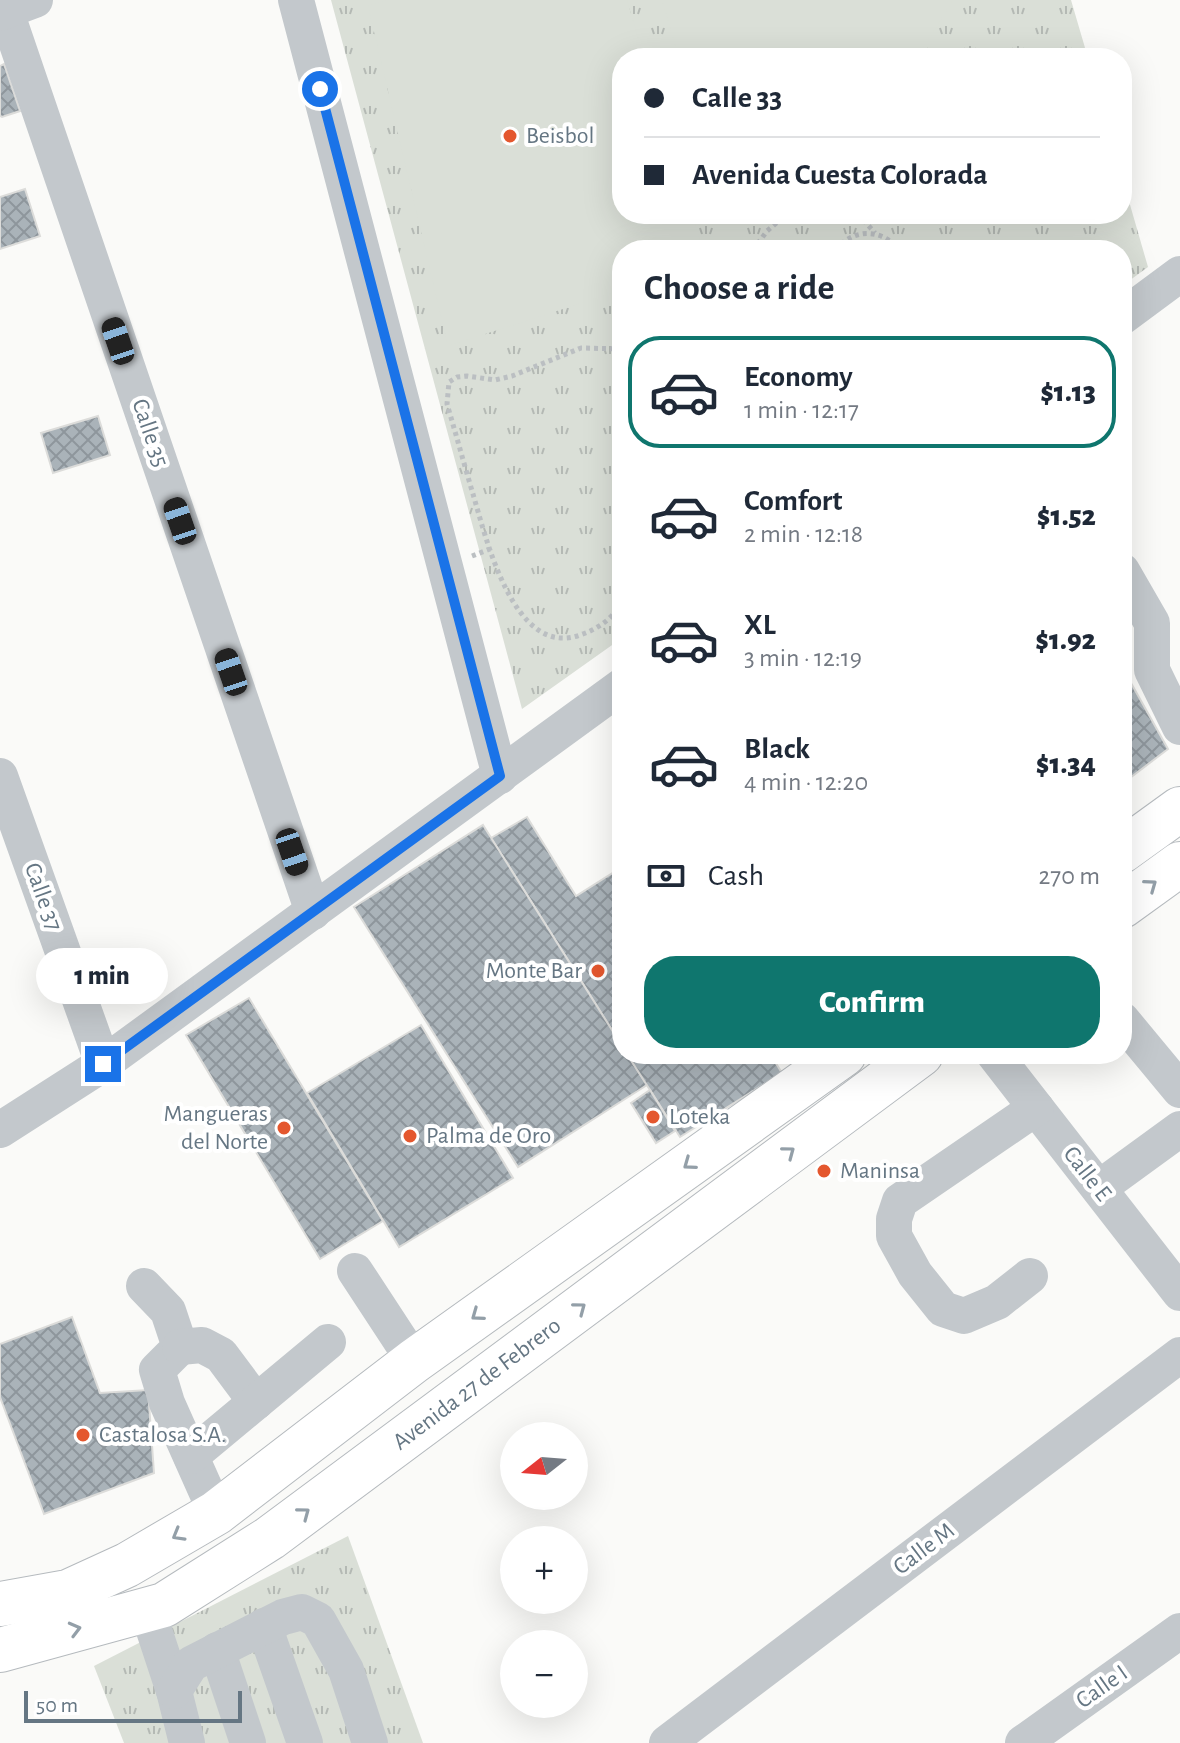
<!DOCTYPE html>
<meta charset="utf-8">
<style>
body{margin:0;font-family:"Alegreya Sans",sans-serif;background:#f6f6f7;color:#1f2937;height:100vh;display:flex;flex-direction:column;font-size:30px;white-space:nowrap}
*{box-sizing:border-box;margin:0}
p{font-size:26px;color:#747a83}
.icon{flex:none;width:44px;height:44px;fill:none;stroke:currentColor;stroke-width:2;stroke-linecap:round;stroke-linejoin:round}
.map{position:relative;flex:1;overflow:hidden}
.details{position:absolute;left:612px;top:240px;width:520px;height:824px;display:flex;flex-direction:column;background:#fff;border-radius:32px;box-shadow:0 8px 32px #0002}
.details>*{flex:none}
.hud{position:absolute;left:612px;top:48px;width:520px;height:176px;border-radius:32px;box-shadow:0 8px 32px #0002;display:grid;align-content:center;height:176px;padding:0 32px;background:#fff}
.needle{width:52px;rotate:253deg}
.fabs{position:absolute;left:500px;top:1422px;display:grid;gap:16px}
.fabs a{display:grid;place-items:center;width:88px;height:88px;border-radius:50%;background:#fff;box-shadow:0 8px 32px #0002;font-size:40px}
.scale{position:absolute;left:24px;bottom:20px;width:218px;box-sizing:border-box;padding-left:8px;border:4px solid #657683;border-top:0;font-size:22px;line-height:28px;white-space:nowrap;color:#657683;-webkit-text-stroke:6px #fff;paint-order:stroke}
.end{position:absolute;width:36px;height:36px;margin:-18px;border:10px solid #1a73e8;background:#fff;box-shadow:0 0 0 4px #fff}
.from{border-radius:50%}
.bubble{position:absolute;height:56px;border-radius:28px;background:#fff;box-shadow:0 8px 32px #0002;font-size:26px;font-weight:800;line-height:56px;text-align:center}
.car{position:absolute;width:24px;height:48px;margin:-24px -12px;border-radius:10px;box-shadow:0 0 6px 2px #0007;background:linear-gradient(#222 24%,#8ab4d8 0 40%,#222 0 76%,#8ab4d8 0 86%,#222 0)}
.hud b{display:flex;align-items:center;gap:28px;height:76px;font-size:30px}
.hud b+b{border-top:2px solid #e0e1e3}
.hud i{width:20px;height:20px;background:#1f2937}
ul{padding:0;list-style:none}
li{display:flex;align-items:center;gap:24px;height:112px;margin:0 16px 12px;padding:0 16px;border:4px solid transparent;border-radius:32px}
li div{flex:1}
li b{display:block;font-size:30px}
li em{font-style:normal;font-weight:800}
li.on{border-color:#0f766e}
li>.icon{width:72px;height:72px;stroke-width:1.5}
h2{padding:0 32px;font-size:36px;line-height:96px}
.pay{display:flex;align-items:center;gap:20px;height:88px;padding:0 32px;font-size:30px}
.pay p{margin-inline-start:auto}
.cta{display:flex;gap:16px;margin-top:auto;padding:16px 32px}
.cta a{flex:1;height:92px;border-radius:32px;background:#0f766e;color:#fff;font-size:32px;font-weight:800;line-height:92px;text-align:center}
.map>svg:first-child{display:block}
</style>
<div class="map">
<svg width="1180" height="1743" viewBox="0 0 1180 1743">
<defs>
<pattern id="grass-tufts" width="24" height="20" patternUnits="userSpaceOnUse" patternTransform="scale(2)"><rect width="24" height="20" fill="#dadfd7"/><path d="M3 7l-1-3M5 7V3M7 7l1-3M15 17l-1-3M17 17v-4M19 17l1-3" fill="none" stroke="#b4b9b4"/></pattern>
<pattern id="building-cross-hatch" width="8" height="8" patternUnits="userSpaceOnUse" patternTransform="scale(2)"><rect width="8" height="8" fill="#aab3b9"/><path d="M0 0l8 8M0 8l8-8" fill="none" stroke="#8e969c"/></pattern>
</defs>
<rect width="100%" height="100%" fill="#fafaf8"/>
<!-- grass -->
<g fill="url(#grass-tufts)">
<path d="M331,0H1071L1088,58H622V214H1122V177L1148,267L1122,286V250H622V638L522,709Z"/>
<path d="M348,1536L423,1743H124L94,1666Z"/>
</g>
<!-- pitch -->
<g fill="#dadfd7">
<path d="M389,0H627L644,58H622V214H692L703,250H622V290L448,346L368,6Z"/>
<path d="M662,0H953L917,58H679Z"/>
</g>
<!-- building -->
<g fill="url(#building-cross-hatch)" stroke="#dcdcda" stroke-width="2">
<path d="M4,64L20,111L2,117L0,116V66Z"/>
<path d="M25,189L40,236L0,249V197Z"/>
<path d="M98,416L110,455L53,473L41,433Z"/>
<path d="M1122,667L1168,749L1122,784Z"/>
<path d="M527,817L576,896L622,867V1046L491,838Z"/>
<path d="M483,825L622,1046V1054H627L647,1085L518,1167L354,907Z"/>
<path d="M249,998L383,1221L320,1259L186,1035Z"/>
<path d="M421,1025L513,1178L399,1247L307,1093Z"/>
<path d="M627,1054H770L782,1073L680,1137Z"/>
<path d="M650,1090L675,1131L656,1143L631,1103Z"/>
<path d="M72,1317L100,1393L148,1390L154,1473L44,1514L0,1397V1344Z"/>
</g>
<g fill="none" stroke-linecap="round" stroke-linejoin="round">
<!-- major casing -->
<g stroke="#b5babe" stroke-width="46">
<g id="major">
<path d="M1122,851L1180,809"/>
<path d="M1122,906L1180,864"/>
<path d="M0,1604L68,1592L127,1565L216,1513L414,1361L844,1054"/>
<path d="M0,1650L164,1605L270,1538L921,1054"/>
</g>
</g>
<!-- path -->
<g stroke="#bbbfc2" stroke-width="5" stroke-dasharray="4 4" stroke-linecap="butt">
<path d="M858,214L875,233"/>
<path d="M753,250L767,231L787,214"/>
<path d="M836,250C853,228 882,228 899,250"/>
<path d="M622,349L581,348L512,376L495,380L467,376L457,377L449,382L447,404C456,434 464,464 473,494C486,538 514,659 580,635C598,629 614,618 622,601"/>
<path d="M622,505L619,519L622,551"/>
<path d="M472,556L490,549"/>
</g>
<!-- minor -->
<g stroke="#c3c8cc" stroke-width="36">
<path d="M2,0L313,912"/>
<path d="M296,0L500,776"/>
<path d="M0,13L35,0"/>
<path d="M1122,317L1180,274"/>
<path d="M1122,571L1152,623V670L1180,727"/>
<path d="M0,776L103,1064"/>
<path d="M1122,1020L1180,1090"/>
<path d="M994,1054L1180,1293"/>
<path d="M0,1130L103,1064L622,686"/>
<path d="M1099,1188L1180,1129"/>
<path d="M355,1271L414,1361"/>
<path d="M1030,1276L997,1302L964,1316L943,1309L915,1274L894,1236V1219L900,1201L1036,1108"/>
<path d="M144,1286L168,1311L180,1347L157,1370L167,1403L216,1513"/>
<path d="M180,1347L202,1345L221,1355L256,1402"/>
<path d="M191,1456L328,1342"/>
<path d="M147,1609L174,1691L187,1743"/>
<path d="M264,1626L305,1743"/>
<path d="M217,1650L248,1743"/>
<path d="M174,1691L191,1664L283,1617L302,1612L318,1620L346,1670L370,1743"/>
<path d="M667,1743L1180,1355"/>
<path d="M1023,1743L1180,1631"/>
</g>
<!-- major -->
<use href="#major" stroke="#fff" stroke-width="44"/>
</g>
<!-- one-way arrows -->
<defs><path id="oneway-chevron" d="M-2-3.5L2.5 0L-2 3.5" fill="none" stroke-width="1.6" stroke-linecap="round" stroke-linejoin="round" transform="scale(2)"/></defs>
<g stroke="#939fa8">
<use href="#oneway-chevron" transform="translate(1151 885) rotate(-36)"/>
<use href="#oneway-chevron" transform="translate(789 1152) rotate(-37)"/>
<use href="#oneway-chevron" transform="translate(689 1164) rotate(144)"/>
<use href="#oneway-chevron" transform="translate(580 1308) rotate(-37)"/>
<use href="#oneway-chevron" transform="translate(477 1315) rotate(144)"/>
<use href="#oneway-chevron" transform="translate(304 1513) rotate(-37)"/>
<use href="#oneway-chevron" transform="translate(178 1535) rotate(150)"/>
<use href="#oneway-chevron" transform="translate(75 1629) rotate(-15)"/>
</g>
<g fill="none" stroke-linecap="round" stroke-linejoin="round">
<!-- route -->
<path stroke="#1a73e8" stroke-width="10" d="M103,1064L500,776L320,89"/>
</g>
<!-- markers -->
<g fill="#e4572e" stroke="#fff" stroke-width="3">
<circle cx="510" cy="136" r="8"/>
<circle cx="598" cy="971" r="8"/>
<circle cx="653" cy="1117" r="8"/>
<circle cx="284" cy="1128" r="8"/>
<circle cx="410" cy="1136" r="8"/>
<circle cx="824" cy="1171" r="8"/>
<circle cx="83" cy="1435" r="8"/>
</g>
<g text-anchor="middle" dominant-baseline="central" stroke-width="8" stroke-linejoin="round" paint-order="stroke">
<!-- poi labels -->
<g font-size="24" fill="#657683" stroke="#fff" text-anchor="start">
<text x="526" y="136">Beisbol</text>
<text x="582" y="971" text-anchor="end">Monte Bar</text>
<text x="268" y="1114" text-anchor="end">Mangueras<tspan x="268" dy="28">del Norte</tspan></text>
<text x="669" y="1117">Loteka</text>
<text x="426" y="1136">Palma de Oro</text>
<text x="840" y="1171">Maninsa</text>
<text x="99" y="1435">Castalosa S.A.</text>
</g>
<!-- street labels -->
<g font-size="24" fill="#657683" stroke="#fff">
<text transform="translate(150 433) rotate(71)">Calle 35</text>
<text transform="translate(43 897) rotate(70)">Calle 37</text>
<text transform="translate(1087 1174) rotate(52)">Calle E</text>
<text transform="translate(477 1384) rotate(-37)">Avenida 27 de Febrero</text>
<text transform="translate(924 1549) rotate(-37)">Calle M</text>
<text transform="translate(1102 1687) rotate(-35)">Calle I</text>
</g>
</g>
</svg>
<div class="fabs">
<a><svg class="needle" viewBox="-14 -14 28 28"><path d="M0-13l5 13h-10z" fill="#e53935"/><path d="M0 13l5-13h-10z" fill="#747a83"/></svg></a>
<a>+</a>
<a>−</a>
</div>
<div class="scale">50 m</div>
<i class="end from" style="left:320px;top:89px"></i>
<i class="end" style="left:103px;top:1064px"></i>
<div class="bubble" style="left:36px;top:948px;width:132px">1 min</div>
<i class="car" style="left:118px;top:341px;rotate:341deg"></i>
<i class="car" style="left:180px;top:521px;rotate:341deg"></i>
<i class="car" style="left:231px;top:672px;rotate:341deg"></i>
<i class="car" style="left:292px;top:852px;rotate:161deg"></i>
<div class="hud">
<b><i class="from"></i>Calle 33</b>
<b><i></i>Avenida Cuesta Colorada</b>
</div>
<section class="details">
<h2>Choose a ride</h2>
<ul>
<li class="on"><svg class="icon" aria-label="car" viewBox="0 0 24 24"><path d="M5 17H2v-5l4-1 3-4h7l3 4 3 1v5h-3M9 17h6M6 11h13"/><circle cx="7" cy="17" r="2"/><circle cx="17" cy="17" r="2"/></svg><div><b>Economy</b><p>1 min · 12:17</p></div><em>$1.13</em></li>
<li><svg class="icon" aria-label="car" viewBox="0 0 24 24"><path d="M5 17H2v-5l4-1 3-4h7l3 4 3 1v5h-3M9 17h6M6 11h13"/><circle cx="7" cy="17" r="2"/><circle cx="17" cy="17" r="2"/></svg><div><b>Comfort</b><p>2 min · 12:18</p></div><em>$1.52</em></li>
<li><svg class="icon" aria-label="car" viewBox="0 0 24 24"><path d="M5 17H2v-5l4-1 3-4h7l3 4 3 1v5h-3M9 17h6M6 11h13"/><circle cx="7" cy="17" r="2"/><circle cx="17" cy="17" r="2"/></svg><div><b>XL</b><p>3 min · 12:19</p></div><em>$1.92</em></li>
<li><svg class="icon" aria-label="car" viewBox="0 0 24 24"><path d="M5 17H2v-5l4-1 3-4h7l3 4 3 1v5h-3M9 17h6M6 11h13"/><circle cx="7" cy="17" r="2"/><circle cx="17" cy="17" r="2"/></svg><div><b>Black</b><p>4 min · 12:20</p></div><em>$1.34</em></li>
</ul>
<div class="pay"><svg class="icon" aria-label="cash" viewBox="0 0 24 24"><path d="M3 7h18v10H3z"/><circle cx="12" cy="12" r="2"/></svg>Cash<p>270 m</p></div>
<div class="cta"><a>Confirm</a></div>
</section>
</div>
